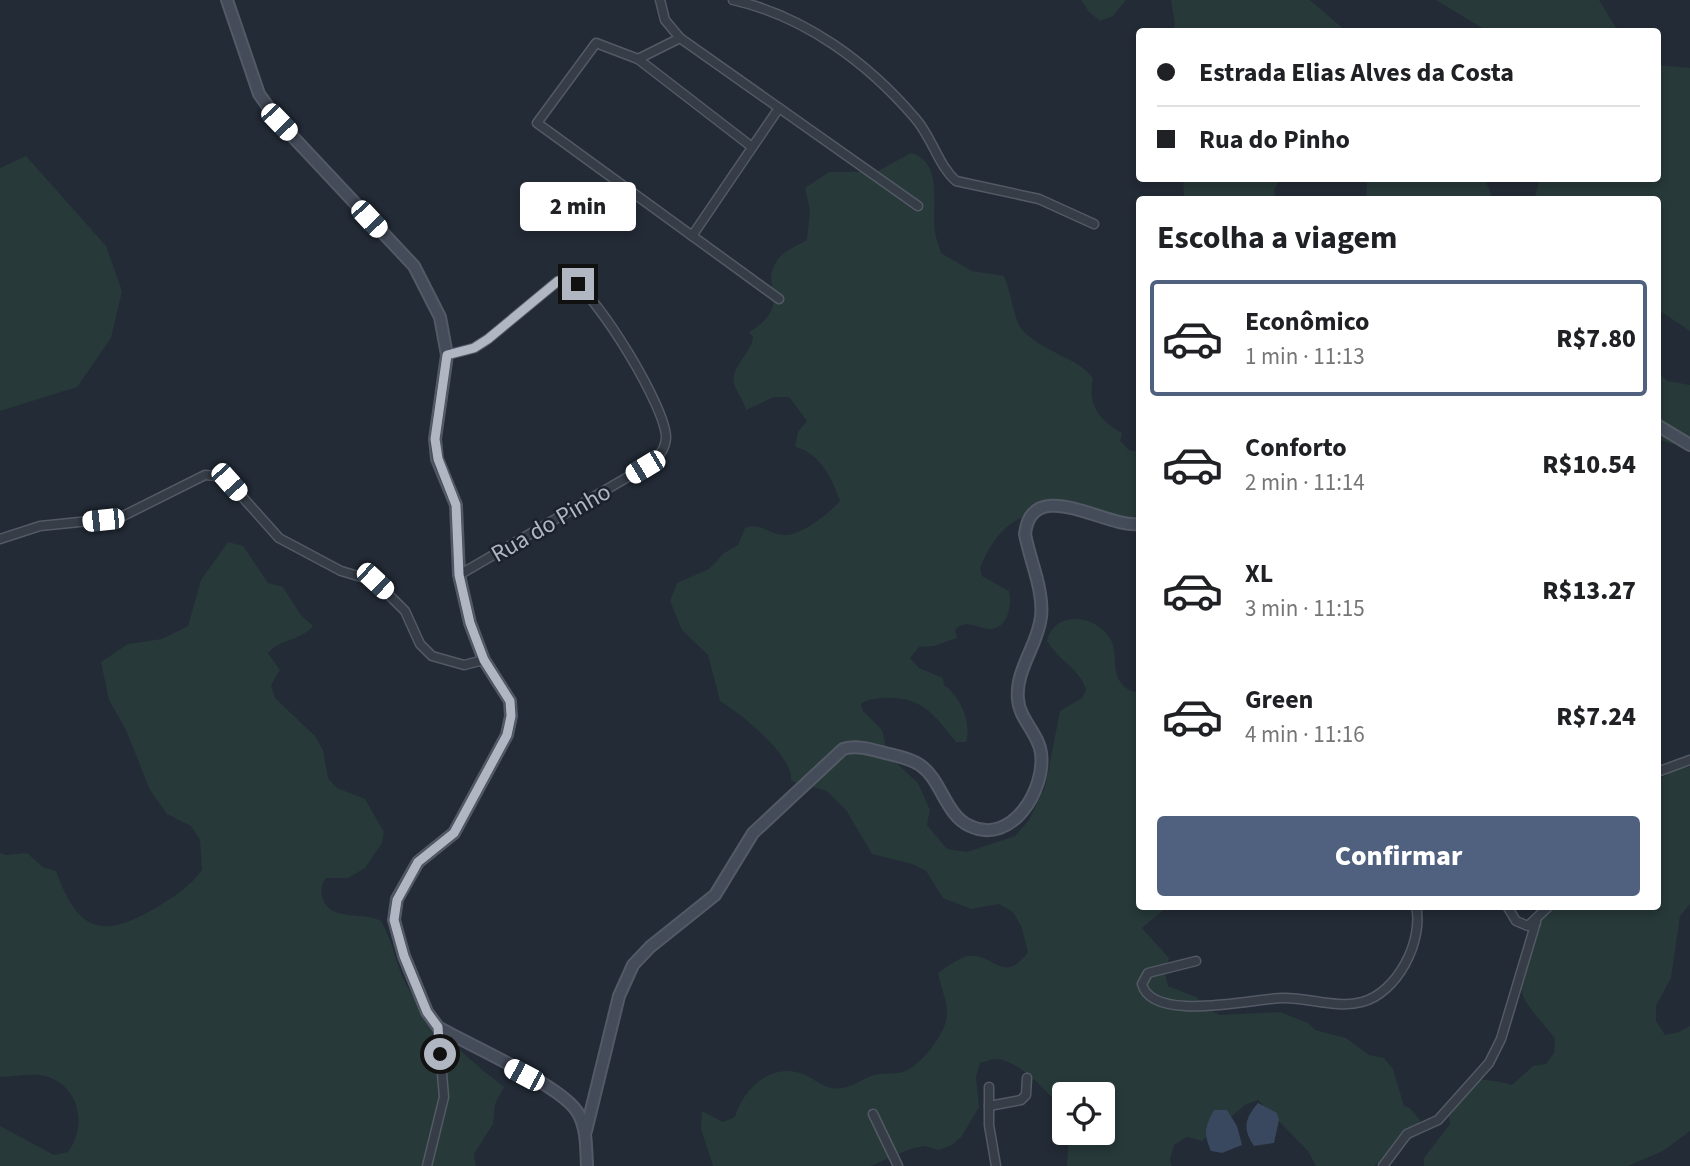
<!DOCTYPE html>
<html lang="pt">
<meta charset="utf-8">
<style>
body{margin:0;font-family:"Source Sans 3",sans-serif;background:#f6f6f6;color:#202124;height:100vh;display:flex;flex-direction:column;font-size:26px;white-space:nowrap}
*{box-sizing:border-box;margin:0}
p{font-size:23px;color:#757577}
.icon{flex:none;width:38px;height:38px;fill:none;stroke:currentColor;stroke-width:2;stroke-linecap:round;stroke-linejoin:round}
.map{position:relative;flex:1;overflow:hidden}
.sheet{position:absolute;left:1136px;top:196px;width:525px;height:714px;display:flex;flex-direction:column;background:#fff;border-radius:7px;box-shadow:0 4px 10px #0003}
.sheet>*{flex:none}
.banner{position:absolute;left:1136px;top:28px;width:525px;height:154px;border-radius:7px;box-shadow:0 4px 10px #0003;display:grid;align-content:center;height:154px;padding:0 21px;background:#fff}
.buttons{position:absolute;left:1052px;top:1082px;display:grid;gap:14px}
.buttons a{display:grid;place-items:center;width:63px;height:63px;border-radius:7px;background:#fff;box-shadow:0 4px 10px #0003;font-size:35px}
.end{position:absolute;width:32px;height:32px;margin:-16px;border:9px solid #b0b7c3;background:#111;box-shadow:0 0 0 4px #111}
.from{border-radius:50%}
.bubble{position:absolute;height:49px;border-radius:7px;background:#fff;box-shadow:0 4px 10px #0003;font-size:23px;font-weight:800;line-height:49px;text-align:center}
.car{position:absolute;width:21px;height:42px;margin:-21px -10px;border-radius:9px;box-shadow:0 0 5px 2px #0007;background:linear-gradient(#fff 24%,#345 0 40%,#fff 0 76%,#345 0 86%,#fff 0)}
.banner b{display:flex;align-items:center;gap:24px;height:66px;font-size:26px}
.banner b+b{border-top:2px solid #e0e0e0}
.banner i{width:18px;height:18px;background:#202124}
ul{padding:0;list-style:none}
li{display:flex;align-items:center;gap:21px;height:116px;margin:0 14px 10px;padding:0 7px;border:4px solid transparent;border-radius:7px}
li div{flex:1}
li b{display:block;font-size:26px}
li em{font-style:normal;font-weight:800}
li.active{border-color:#50617f}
li>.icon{width:63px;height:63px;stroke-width:1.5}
h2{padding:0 21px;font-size:32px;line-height:84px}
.cta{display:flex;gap:14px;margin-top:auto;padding:14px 21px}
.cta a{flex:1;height:80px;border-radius:7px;background:#50617f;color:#fff;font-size:28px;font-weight:800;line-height:80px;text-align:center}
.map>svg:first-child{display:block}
</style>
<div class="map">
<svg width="1690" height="1166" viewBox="0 0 1690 1166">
<rect width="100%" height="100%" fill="#232b36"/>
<!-- green -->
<g fill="#273939">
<path d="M1081,0H1126L1113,16L1100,21L1089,12Z"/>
<path d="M1171,0H1310L1346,31H1171L1175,25Z"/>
<path d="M1436,0H1599L1618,31H1487Z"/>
<path d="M1657,65L1690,68V331L1657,309V200L1534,199L1540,179L1657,178Z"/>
<path d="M911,153C944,162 931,206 935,232C936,239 939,246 941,253L972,271L1004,276C1010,289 1015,320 1020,327C1039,352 1083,359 1093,379C1087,405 1100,421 1122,433L1120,441L1130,451H1139V527C1122,532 1107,518 1089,514C1035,504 1001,515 980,568L982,576L1009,591C1012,603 1009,627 992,629C979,630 967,617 955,630L957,638L934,646L919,647L910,658L919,668L943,678L944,685C960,696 972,723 966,742H956C933,713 921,696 882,698C873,699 868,699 861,704L863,711L882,730L888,755L918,783L930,810L927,825L947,849L967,852L1015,836L1029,820L1045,787L1060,711L1082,698L1086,690C1081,670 1057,659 1047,641C1054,610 1097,614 1111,640C1118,654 1111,669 1121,683C1125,689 1133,692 1139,693V906L1167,907L1142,928L1169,958L1165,972L1168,986L1196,997L1205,1007L1219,1015L1280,1012L1308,1023L1315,1030L1346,1038L1369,1055L1384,1058L1393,1069L1404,1106L1410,1108L1420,1120L1417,1135L1374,1166H1316L1308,1151L1258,1100L1245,1105L1202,1141L1187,1137L1174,1145L1170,1160L1172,1166H1067L1069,1132H1102V1094H1064V1115C1055,1097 1018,1059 996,1059C991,1059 985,1062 980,1063L976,1077L979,1107L962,1136L952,1145L939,1150L925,1146L910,1149L871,1166H713L701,1129L702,1111L723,1122L735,1117C743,1089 771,1062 803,1074C812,1077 821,1086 831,1088C847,1091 858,1081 871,1076C881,1072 893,1075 903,1072C921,1066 946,1033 947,1015C948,1001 940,986 938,973C947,967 958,958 968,956C995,953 1003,986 1028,952L1021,926L1013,912L999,904L971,909L943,898L926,871L912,864L872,854L846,810L827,791L791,781C795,757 739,712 720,701L708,655L682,630L670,601L677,583L709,569L724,553L738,545L745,528C760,522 769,534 783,535C799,537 830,513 840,501C832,478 820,453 795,447L798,432L807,421L789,397H774L746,410C744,401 737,393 734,384C730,367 751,354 753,337L749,332C796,303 757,288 778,259C784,251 798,245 807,240L810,210L805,188L829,172H876Z"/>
<path d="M26,156L106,246L122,291L111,338L77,387L0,411V168Z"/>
<path d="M1183,179L1184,178L1280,179L1274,189L1276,200L1184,199Z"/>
<path d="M1363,179H1485L1493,199H1366L1367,183Z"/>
<path d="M1657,373L1668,381L1690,385V445L1672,444L1657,439Z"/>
<path d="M228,542L243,546L268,583L283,587L300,614L313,626C301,641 280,639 268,653L280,670L271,685L275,698L315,736L323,750L328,778L337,788L365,799L384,832L382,843L365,868L348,878H326C321,885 320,891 323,899C331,922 362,911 381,921C393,941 396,966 407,986C430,1027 468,1059 504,1087L495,1104L493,1124L474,1154L476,1166H0V1126L54,1155L68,1152C89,1124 78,1080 39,1075C27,1074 12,1077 0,1077V853L6,855L27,853L43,867L56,871C78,932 102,940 157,907C175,896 189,887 202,870L200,840L191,826L167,814L150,790L126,730L109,700L101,662L128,644L162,639L188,626L201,580Z"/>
<path d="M1690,767V904L1680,916L1671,978L1656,1006V1021L1665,1035L1679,1032L1690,1026V1131L1663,1151L1628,1166H1424V1158L1450,1124L1448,1109L1457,1100L1460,1087C1479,1076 1492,1080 1512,1085L1533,1066L1546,1064L1554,1053L1555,1039C1547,1027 1536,1017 1528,1005C1507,972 1528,938 1540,907L1657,906V781L1675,769Z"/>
</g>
<!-- water -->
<g fill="#39485f">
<path d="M1258,1103L1277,1113L1279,1120L1274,1143L1254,1146C1242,1129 1245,1118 1258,1103Z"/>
<path d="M1214,1110H1227L1237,1126L1242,1145L1222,1153L1211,1151C1203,1133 1205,1127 1214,1110Z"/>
</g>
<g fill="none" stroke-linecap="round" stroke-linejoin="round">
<!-- street casing -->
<g stroke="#535a65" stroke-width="11">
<g id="street">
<path d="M660,0L665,20L680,38L918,206"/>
<path d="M733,0C805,16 868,63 915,118C932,137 938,165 956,181L1039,199L1094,224"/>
<path d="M680,38L638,59L596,43L537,123L779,299"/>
<path d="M638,59L752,147"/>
<path d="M692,236L779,108"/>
<path d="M447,355L474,348L488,339L558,281L571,280C597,294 667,409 666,438C665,453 655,459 645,467L459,575"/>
<path d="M0,539L40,526L119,518L205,475L216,476L229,482L279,538L341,571L375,581L405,611L420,644L432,656L464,665L484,660"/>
<path d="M1657,772L1690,760"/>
<path d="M1507,906L1516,921L1528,926L1549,906"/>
<path d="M1196,961L1148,973L1142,984C1152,1023 1251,999 1282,998C1307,997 1337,1009 1362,1002C1397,993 1424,941 1416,906"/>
<path d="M989,1087V1125L996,1166"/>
<path d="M989,1106L1021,1100L1026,1095L1027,1078"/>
<path d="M873,1114L898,1166"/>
<path d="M427,1166L444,1097L438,1027"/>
<path d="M1383,1166L1407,1134L1438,1120L1489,1063L1501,1039L1536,922"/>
</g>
</g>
<!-- secondary casing -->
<g stroke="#535a65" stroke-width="14">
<g id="secondary">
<path d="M227,0L259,94L279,122L414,266L440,317L447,355L435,439L437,459L456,505L459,575L470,623L484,660L510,701L511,716L507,735L454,833L418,862L397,899L394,920L404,956L427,1012L438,1027C469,1045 563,1086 578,1113C587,1129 586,1148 587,1166"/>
<path d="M1657,425L1690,445"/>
<path d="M586,1131L619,996L633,965L650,947L715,895L753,833L843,749C857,745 870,749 885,753C896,756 910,758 920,765C942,780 945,815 970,826C1012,846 1046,789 1041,753C1039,734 1019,719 1018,699C1015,670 1038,645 1041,617C1044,590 1030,561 1025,534C1032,474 1108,529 1139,524"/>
</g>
</g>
<!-- street -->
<use href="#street" stroke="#363d47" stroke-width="8"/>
<!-- secondary -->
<use href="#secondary" stroke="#444c5a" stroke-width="10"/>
</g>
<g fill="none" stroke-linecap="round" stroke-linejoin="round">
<!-- route -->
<path stroke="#b0b7c3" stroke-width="9" d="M440,1054L438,1027L427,1012L404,956L394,920L397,900L418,862L454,833L507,735L511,716L510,701L484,660L470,623L459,575L456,505L438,459L435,439L447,355L474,348L488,339L558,281L564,279L578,284"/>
</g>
<g text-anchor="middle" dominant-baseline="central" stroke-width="5" stroke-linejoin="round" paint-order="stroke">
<!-- street labels -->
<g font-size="24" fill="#b0b7c3" stroke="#1b222c">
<text transform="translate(551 523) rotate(-30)">Rua do Pinho</text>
</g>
</g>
</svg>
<div class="buttons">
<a><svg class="icon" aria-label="locate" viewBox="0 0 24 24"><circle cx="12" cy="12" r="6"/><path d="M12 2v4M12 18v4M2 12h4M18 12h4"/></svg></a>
</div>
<i class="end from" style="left:440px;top:1054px"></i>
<i class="end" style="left:578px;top:284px"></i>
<div class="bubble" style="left:520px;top:182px;width:116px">2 min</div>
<i class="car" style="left:279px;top:122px;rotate:136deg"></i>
<i class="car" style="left:369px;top:219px;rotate:137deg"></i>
<i class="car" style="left:645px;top:467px;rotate:239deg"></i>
<i class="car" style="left:229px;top:482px;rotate:138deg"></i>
<i class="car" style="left:103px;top:520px;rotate:264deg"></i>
<i class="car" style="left:375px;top:581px;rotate:133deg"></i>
<i class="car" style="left:524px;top:1075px;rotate:298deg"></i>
<div class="banner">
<b><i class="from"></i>Estrada Elias Alves da Costa</b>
<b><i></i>Rua do Pinho</b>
</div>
<section class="sheet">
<h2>Escolha a viagem</h2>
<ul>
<li class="active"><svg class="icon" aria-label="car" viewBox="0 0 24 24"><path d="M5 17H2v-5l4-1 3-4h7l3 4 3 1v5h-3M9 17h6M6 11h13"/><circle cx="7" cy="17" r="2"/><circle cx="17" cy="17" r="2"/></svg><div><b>Econômico</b><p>1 min · 11:13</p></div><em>R$7.80</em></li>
<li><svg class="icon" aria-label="car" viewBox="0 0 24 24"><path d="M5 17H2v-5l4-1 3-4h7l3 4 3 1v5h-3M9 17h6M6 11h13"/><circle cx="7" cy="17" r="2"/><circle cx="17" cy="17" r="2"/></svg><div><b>Conforto</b><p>2 min · 11:14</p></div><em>R$10.54</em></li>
<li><svg class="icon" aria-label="car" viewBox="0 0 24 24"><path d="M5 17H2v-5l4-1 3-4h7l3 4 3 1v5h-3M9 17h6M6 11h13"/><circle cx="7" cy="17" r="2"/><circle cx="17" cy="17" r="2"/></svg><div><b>XL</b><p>3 min · 11:15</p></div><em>R$13.27</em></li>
<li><svg class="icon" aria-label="car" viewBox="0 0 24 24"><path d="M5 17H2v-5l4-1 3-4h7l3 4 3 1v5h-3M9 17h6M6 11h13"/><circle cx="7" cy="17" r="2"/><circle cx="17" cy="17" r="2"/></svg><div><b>Green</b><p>4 min · 11:16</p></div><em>R$7.24</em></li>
</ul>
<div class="cta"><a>Confirmar</a></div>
</section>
</div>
